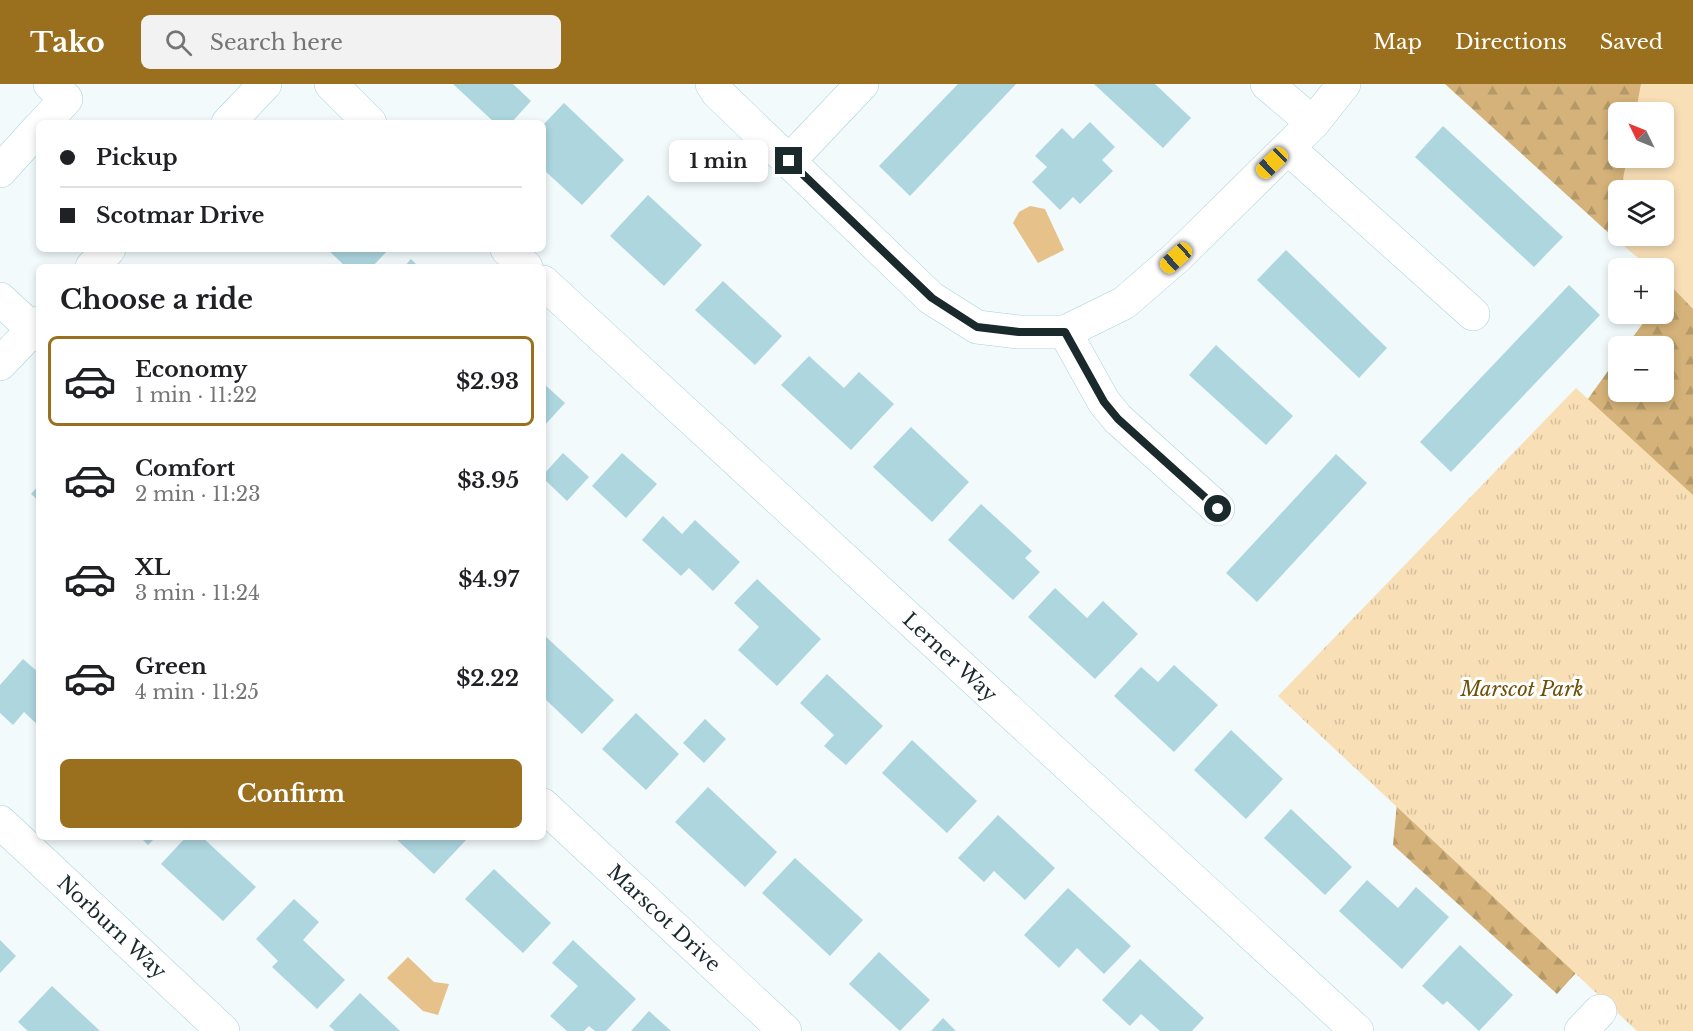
<!DOCTYPE html>
<meta charset="utf-8">
<style>
body{margin:0;font-family:"Libre Baskerville",serif;background:#f2f2f2;color:#202124;height:100vh;display:flex;flex-direction:column;font-size:22px;white-space:nowrap}
*{box-sizing:border-box;margin:0}
p{font-size:20px;color:#757577}
.icon{flex:none;width:33px;height:33px;fill:none;stroke:currentColor;stroke-width:2;stroke-linecap:round;stroke-linejoin:round}
.map{position:relative;flex:1;overflow:hidden}
.details{position:absolute;left:36px;top:180px;width:510px;height:576px;display:flex;flex-direction:column;background:#fff;border-radius:9px;box-shadow:0 3px 9px #0003}
.details>*{flex:none}
.hud{position:absolute;left:36px;top:36px;width:510px;height:132px;border-radius:9px;box-shadow:0 3px 9px #0003;display:grid;align-content:center;height:132px;padding:0 24px;background:#fff}
.needle{width:39px;rotate:313deg}
.tools{position:absolute;left:1608px;top:18px;display:grid;gap:12px}
.tools a{display:grid;place-items:center;width:66px;height:66px;border-radius:9px;background:#fff;box-shadow:0 3px 9px #0003;font-size:30px}
.end{position:absolute;width:27px;height:27px;margin:-14px;border:8px solid #19292c;background:#fff;box-shadow:0 0 0 3px #fff}
.from{border-radius:50%}
.bubble{position:absolute;height:42px;border-radius:9px;background:#fff;box-shadow:0 3px 9px #0003;font-size:20px;font-weight:800;line-height:42px;text-align:center}
.car{position:absolute;width:18px;height:36px;margin:-18px -9px;border-radius:8px;box-shadow:0 0 4px 2px #0007;background:linear-gradient(#f5c518 24%,#345 0 40%,#f5c518 0 76%,#345 0 86%,#f5c518 0)}
.hud b{display:flex;align-items:center;gap:21px;height:57px;font-size:22px}
.hud b+b{border-top:2px solid #e0e0e0}
.hud i{width:15px;height:15px;background:#202124}
ul{padding:0;list-style:none}
li{display:flex;align-items:center;gap:18px;height:90px;margin:0 12px 9px;padding:0 12px;border:3px solid transparent;border-radius:9px}
li div{flex:1}
li b{display:block;font-size:22px}
li em{font-style:normal;font-weight:800}
li.active{border-color:#9a701e}
li>.icon{width:54px;height:54px;stroke-width:1.5}
h2{padding:0 24px;font-size:27px;line-height:72px}
.primary-button{display:flex;gap:12px;margin-top:auto;padding:12px 24px}
.primary-button a{flex:1;height:69px;border-radius:9px;background:#9a701e;color:#fff;font-size:24px;font-weight:800;line-height:69px;text-align:center}
header{display:flex;align-items:center;gap:36px;box-sizing:border-box;height:84px;padding:0 30px;background:#9a701e;color:#fff}
header strong{font-size:28px}
nav{display:flex;gap:33px;margin-inline-start:auto;font-size:21px}
.search{width:420px;height:54px;background:#f2f2f2;display:flex;align-items:center;gap:15px;box-sizing:border-box;padding:0 21px;border-radius:9px;color:#757577;font-size:22px}
.map>svg:first-child{display:block}
</style>
<header>
<strong>Tako</strong>
<div class="search"><svg class="icon" aria-label="search" viewBox="0 0 24 24"><circle cx="10" cy="10" r="6"/><path d="M15 15l6 6"/></svg>Search here</div>
<nav><a>Map</a><a>Directions</a><a>Saved</a></nav>
</header>
<div class="map">
<svg width="1693" height="947" viewBox="0 0 1693 947">
<defs>
<pattern id="forest-firs" width="22" height="20" patternUnits="userSpaceOnUse" patternTransform="scale(1.5)"><rect width="22" height="20" fill="#d4b279"/><path d="M5 1l3.5 6h-7zM16 11l3.5 6h-7z" fill="#b59969"/></pattern>
<pattern id="park-tufts" width="24" height="20" patternUnits="userSpaceOnUse" patternTransform="scale(1.5)"><rect width="24" height="20" fill="#f8dfb6"/><path d="M3 7l-1-3M5 7V3M7 7l1-3M15 17l-1-3M17 17v-4M19 17l1-3" fill="none" stroke="#d4bf9d"/></pattern>
</defs>
<rect width="100%" height="100%" fill="#f2fafc"/>
<!-- grass -->
<path fill="#f8dfb6" d="M1641,0H1693V225L1664,196V184H1650L1612,152L1618,119V152H1664V106H1621L1627,74H1664V28H1636Z"/>
<!-- forest -->
<g fill="url(#forest-firs)">
<path d="M1445,0H1641L1636,28H1618V74H1627L1621,106H1618V119L1612,152Z"/>
<path d="M1670,201L1693,225V415L1540,382L1618,273V308H1664V262H1626L1650,230H1664V210Z"/>
<path d="M1417,509L1592,871L1557,910L1393,761Z"/>
</g>
<!-- park -->
<path fill="url(#park-tufts)" d="M1576,304L1693,411V947H1637L1278,612Z"/>
<!-- water -->
<g fill="#e6c28a">
<path d="M1030,122L1045,125L1064,166L1038,179L1013,139L1019,128Z"/>
<path d="M408,873L434,898L449,900L438,931L423,927L387,894Z"/>
</g>
<!-- building -->
<g fill="#add6df">
<path d="M453,0H513L531,17L511,39H495Z"/>
<path d="M958,0H1016L910,112L879,82Z"/>
<path d="M1094,0H1155L1191,34L1163,64Z"/>
<path d="M564,19L624,76L582,121L543,85V41Z"/>
<path d="M1090,38L1115,63L1102,76L1113,87L1080,120L1073,113L1060,126L1032,98L1047,83L1035,72L1062,44L1073,55Z"/>
<path d="M1443,42L1563,153L1534,183L1415,73Z"/>
<path d="M648,111L702,161L664,202L610,152Z"/>
<path d="M327,165H389L372,183H346Z"/>
<path d="M1286,166L1387,264L1359,294L1257,196Z"/>
<path d="M411,175L419,183H404Z"/>
<path d="M723,197L782,252L755,281L695,226Z"/>
<path d="M1569,201L1600,231L1451,388L1420,358Z"/>
<path d="M1216,261L1293,332L1266,361L1189,291Z"/>
<path d="M809,272L844,304L859,288L894,320L851,366L781,301Z"/>
<path d="M543,299L565,319L543,343Z"/>
<path d="M911,343L969,398L932,438L873,383Z"/>
<path d="M563,369L589,393L567,417L543,394V391Z"/>
<path d="M622,369L657,400L626,434L592,402Z"/>
<path d="M1336,370L1367,399L1257,518L1226,489Z"/>
<path d="M39,401V417L31,410Z"/>
<path d="M981,420L1032,467L1025,474L1040,488L1013,516L948,456Z"/>
<path d="M663,432L682,450L695,436L740,478L713,507L689,484L681,492L642,456Z"/>
<path d="M757,495L821,555L777,602L738,566L759,543L734,519Z"/>
<path d="M1055,504L1087,534L1103,517L1138,550L1095,595L1028,533Z"/>
<path d="M544,551L614,616L582,650L543,613Z"/>
<path d="M23,575L39,589V642L24,628L13,641L0,629V601Z"/>
<path d="M1174,581L1218,621L1174,668L1114,612L1141,583L1158,598Z"/>
<path d="M827,590L883,642L846,681L824,662L834,651L800,619Z"/>
<path d="M636,629L679,670L646,706L602,665Z"/>
<path d="M705,635L726,655L704,679L683,659Z"/>
<path d="M1231,646L1283,695L1246,735L1194,686Z"/>
<path d="M912,656L977,717L947,749L882,689Z"/>
<path d="M708,703L777,768L745,803L675,738Z"/>
<path d="M1291,725L1352,783L1325,811L1264,754Z"/>
<path d="M998,731L1055,784L1025,816L994,787L984,798L958,774Z"/>
<path d="M140,753H156L148,761Z"/>
<path d="M186,753H202L256,803L223,837L161,780Z"/>
<path d="M394,753H466L467,755L434,790Z"/>
<path d="M795,774L863,836L830,872L762,809Z"/>
<path d="M494,785L551,839L523,869L465,815Z"/>
<path d="M1367,796L1398,824L1416,803L1449,833L1402,885L1339,827Z"/>
<path d="M1068,804L1131,862L1104,890L1077,864L1059,884L1024,851Z"/>
<path d="M294,815L319,838L303,856L345,896L317,925L272,883L278,877L256,855Z"/>
<path d="M0,856L16,872L0,889Z"/>
<path d="M573,856L636,915L606,947H595L589,942L584,947H567L550,932L578,902L552,879Z"/>
<path d="M1460,861L1513,911L1479,947L1447,917L1443,921L1422,902Z"/>
<path d="M879,868L930,916L900,947L849,900Z"/>
<path d="M1140,875L1204,934L1192,947H1160L1141,930L1130,942L1102,916Z"/>
<path d="M52,902L100,947H28L18,938Z"/>
<path d="M360,909L400,947H335L329,942Z"/>
<path d="M649,927L671,947H631Z"/>
<path d="M943,934L956,947H931Z"/>
</g>
<g fill="none" stroke-linecap="round" stroke-linejoin="round">
<!-- minor casing -->
<g stroke="#aad2dc" stroke-width="34">
<g id="minor">
<path d="M331,0L370,39"/>
<path d="M712,0L717,8L931,214L977,243L1019,248H1065L1124,219L1176,174L1313,39L1344,0"/>
<path d="M1267,0L1313,39"/>
<path d="M44,39L66,15L50,0"/>
<path d="M228,39L265,0"/>
<path d="M1288,64L1473,230"/>
<path d="M789,77L862,0"/>
<path d="M0,87L39,44"/>
<path d="M507,165L526,183"/>
<path d="M92,183L109,165"/>
<path d="M543,198L1357,947"/>
<path d="M0,215L39,251"/>
<path d="M1065,248L1104,318L1118,335L1218,425"/>
<path d="M0,280L39,239"/>
<path d="M543,721L785,947"/>
<path d="M0,738L223,947"/>
<path d="M1581,947L1600,927"/>
</g>
</g>
<!-- minor -->
<use href="#minor" stroke="#fff" stroke-width="33"/>
</g>
<g fill="none" stroke-linecap="round" stroke-linejoin="round">
<!-- route -->
<path stroke="#19292c" stroke-width="8" d="M789,77L932,214L977,243L1019,248H1065L1104,318L1118,335L1218,425"/>
</g>
<g text-anchor="middle" dominant-baseline="central" stroke-width="6" stroke-linejoin="round" paint-order="stroke">
<!-- street labels -->
<g font-size="20" fill="#19292c" stroke="#fff">
<text transform="translate(950 573) rotate(43)">Lerner Way</text>
<text transform="translate(664 834) rotate(43)">Marscot Drive</text>
<text transform="translate(112 843) rotate(43)">Norburn Way</text>
</g>
<!-- park labels -->
<g font-size="20" font-style="italic" fill="#715008" stroke="#fff">
<text x="1522" y="605">Marscot Park</text>
</g>
</g>
</svg>
<div class="tools">
<a><svg class="needle" viewBox="-14 -14 28 28"><path d="M0-13l5 13h-10z" fill="#e53935"/><path d="M0 13l5-13h-10z" fill="#757577"/></svg></a>
<a><svg class="icon" aria-label="layers" viewBox="0 0 24 24"><path d="M12 4l9 5-9 5-9-5zM3 14l9 5 9-5"/></svg></a>
<a>+</a>
<a>−</a>
</div>
<i class="end from" style="left:1218px;top:425px"></i>
<i class="end" style="left:789px;top:77px"></i>
<div class="bubble" style="left:669px;top:56px;width:99px">1 min</div>
<i class="car" style="left:1272px;top:79px;rotate:226deg"></i>
<i class="car" style="left:1176px;top:174px;rotate:228deg"></i>
<div class="hud">
<b><i class="from"></i>Pickup</b>
<b><i></i>Scotmar Drive</b>
</div>
<section class="details">
<h2>Choose a ride</h2>
<ul>
<li class="active"><svg class="icon" aria-label="car" viewBox="0 0 24 24"><path d="M5 17H2v-5l4-1 3-4h7l3 4 3 1v5h-3M9 17h6M6 11h13"/><circle cx="7" cy="17" r="2"/><circle cx="17" cy="17" r="2"/></svg><div><b>Economy</b><p>1 min · 11:22</p></div><em>$2.93</em></li>
<li><svg class="icon" aria-label="car" viewBox="0 0 24 24"><path d="M5 17H2v-5l4-1 3-4h7l3 4 3 1v5h-3M9 17h6M6 11h13"/><circle cx="7" cy="17" r="2"/><circle cx="17" cy="17" r="2"/></svg><div><b>Comfort</b><p>2 min · 11:23</p></div><em>$3.95</em></li>
<li><svg class="icon" aria-label="car" viewBox="0 0 24 24"><path d="M5 17H2v-5l4-1 3-4h7l3 4 3 1v5h-3M9 17h6M6 11h13"/><circle cx="7" cy="17" r="2"/><circle cx="17" cy="17" r="2"/></svg><div><b>XL</b><p>3 min · 11:24</p></div><em>$4.97</em></li>
<li><svg class="icon" aria-label="car" viewBox="0 0 24 24"><path d="M5 17H2v-5l4-1 3-4h7l3 4 3 1v5h-3M9 17h6M6 11h13"/><circle cx="7" cy="17" r="2"/><circle cx="17" cy="17" r="2"/></svg><div><b>Green</b><p>4 min · 11:25</p></div><em>$2.22</em></li>
</ul>
<div class="primary-button"><a>Confirm</a></div>
</section>
</div>
